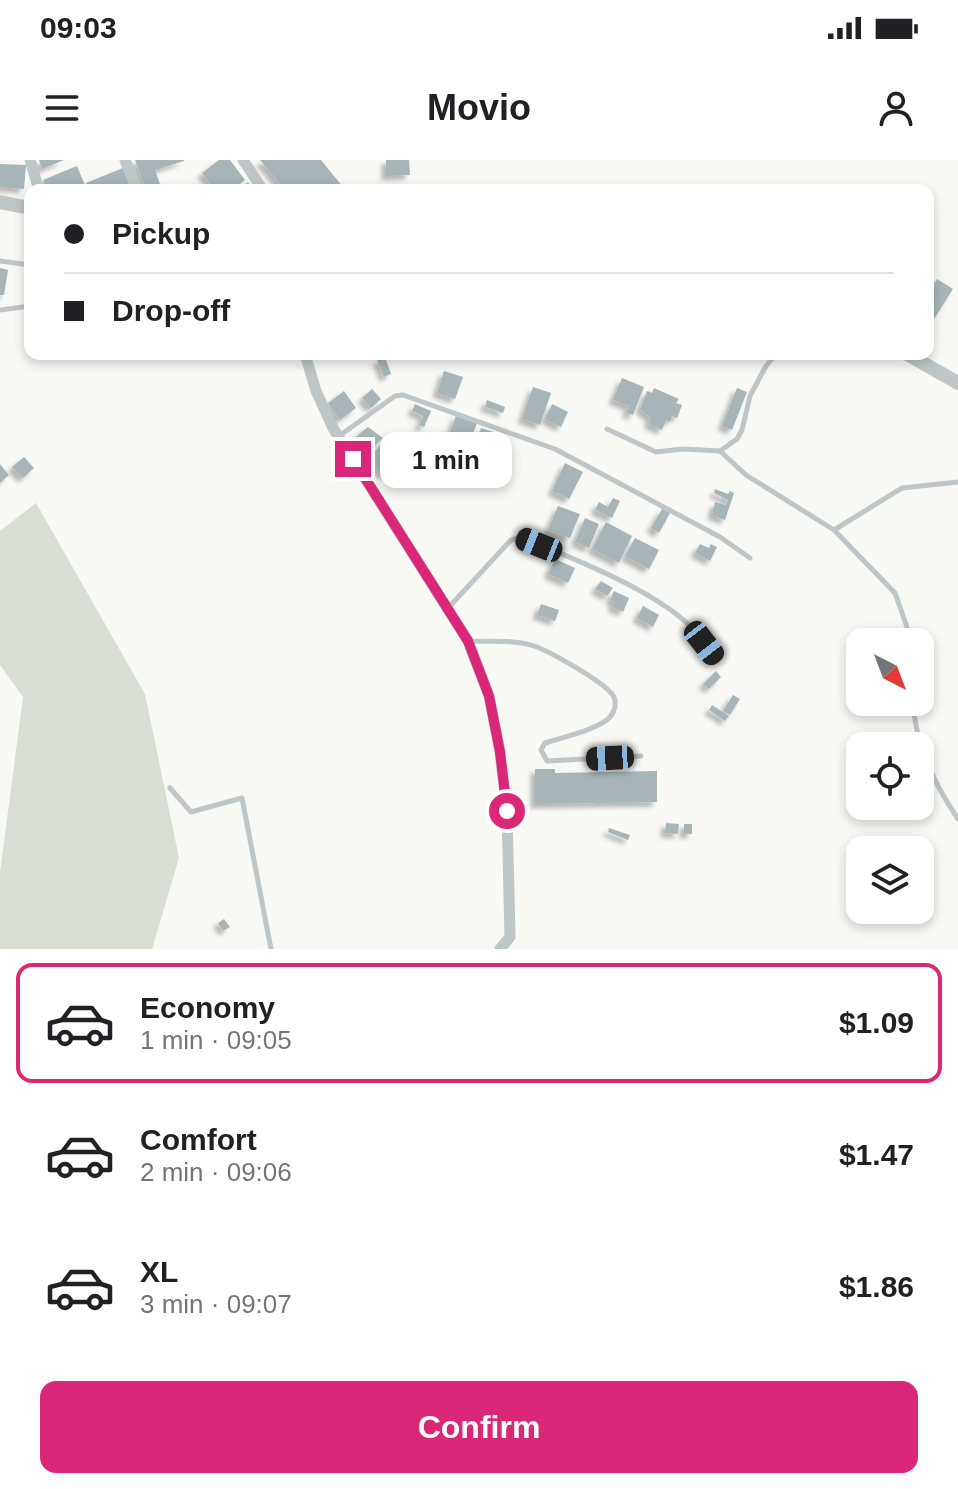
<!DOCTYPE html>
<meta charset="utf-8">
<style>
body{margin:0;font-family:Helvetica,sans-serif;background:#f2f2f2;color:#202124;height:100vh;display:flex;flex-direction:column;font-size:30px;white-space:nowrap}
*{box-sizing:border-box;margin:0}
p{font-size:26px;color:#757577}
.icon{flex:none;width:44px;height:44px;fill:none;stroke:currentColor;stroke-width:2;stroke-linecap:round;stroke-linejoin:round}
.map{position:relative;height:789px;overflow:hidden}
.side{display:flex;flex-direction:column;background:#fff;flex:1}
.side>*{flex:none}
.hud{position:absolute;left:24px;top:24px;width:910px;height:176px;border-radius:16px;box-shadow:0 4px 12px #0003;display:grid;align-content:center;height:176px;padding:0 40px;background:#fff}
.needle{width:52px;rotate:138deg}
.buttons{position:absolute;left:846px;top:468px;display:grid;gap:16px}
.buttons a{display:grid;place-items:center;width:88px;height:88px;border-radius:16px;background:#fff;box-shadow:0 4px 12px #0003;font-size:40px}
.end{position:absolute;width:36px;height:36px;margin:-18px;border:10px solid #db2777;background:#fff;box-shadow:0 0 0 4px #fff}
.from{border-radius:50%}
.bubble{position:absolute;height:56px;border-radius:16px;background:#fff;box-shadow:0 4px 12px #0003;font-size:26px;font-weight:700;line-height:56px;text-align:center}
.car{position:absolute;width:24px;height:48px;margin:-24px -12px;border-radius:10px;box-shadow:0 0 6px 2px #0007;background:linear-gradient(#222 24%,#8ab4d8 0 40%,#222 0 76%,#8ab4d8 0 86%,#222 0)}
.hud b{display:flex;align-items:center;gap:28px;height:76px;font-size:30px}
.hud b+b{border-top:2px solid #e0e0e0}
.hud i{width:20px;height:20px;background:#202124}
ul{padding:14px 0 0;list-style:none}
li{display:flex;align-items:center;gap:24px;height:120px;margin:0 16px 12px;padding:0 24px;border:4px solid transparent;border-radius:16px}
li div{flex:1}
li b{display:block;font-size:30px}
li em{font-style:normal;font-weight:700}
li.selected{border-color:#db2777}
li>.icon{width:72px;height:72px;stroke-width:1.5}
.primary-button{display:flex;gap:16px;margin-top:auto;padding:16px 40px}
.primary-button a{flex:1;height:92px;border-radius:16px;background:#db2777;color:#fff;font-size:32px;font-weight:700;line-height:92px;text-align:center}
.status{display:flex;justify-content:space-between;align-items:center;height:56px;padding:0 40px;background:#fff;direction:ltr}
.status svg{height:22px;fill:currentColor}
header{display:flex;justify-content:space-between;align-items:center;height:104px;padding:0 40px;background:#fff;font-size:36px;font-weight:700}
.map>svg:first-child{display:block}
</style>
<div class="status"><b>09:03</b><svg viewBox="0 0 49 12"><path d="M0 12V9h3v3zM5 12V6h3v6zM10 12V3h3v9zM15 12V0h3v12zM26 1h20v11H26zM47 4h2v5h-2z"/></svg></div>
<header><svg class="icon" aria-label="menu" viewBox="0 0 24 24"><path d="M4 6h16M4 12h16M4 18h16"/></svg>Movio<svg class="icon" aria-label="person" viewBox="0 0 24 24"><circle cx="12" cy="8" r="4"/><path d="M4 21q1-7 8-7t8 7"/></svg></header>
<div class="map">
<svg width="958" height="789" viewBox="0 0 958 789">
<defs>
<filter id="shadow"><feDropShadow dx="-4.5" dy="4.5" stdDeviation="2" flood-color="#0004"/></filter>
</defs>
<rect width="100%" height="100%" fill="#f8f8f5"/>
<!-- green -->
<path fill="#d9ded4" d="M36,343L145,534L179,698L152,789H0V713L23,537L0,505V371Z"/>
<!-- building -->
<g fill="#a7b5b8" filter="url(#shadow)">
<path d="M39,0H64L42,9Z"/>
<path d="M135,0H184V1L155,10L162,30H146Z"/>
<path d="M219,0H230L245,20L233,30H215L202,13Z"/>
<path d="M260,0H321L343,27L339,30H285Z"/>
<path d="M386,0H409L410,15L386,16Z"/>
<path d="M0,4L26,5L24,29L0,27Z"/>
<path d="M77,6L86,28L85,30H47L43,20Z"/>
<path d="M123,8L132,30H89L86,23Z"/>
<path d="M248,22L253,30H238Z"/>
<path d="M0,108L8,110L4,135H0Z"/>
<path d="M937,119L953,129L932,162L928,160V133Z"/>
<path d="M385,197L391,214L384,217L377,200Z"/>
<path d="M444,211L463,217L455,239L437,233Z"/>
<path d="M622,218L644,227L633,255L626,253L629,246L613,240Z"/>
<path d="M533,227L551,233L540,265L522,259Z"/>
<path d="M654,228L679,239L676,243L682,245L677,258L672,256L670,262L666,260L662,270L648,264L651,258L640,249L647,231L652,233Z"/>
<path d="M737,228L747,232L732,270L722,266Z"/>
<path d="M372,229L381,239L371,248L362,238Z"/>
<path d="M344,231L356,248L340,260L328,243Z"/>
<path d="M487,240L505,247L503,253L485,247Z"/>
<path d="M415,244L431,251L424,267L419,265L423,256L412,251Z"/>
<path d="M552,244L568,252L561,267L545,259Z"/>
<path d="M456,255L477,263L469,284L449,277Z"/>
<path d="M368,267L383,278L363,297L349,282Z"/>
<path d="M481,268L494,272L489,290L482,289L484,284L481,283L479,287L474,286Z"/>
<path d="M391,275L408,291L384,316L367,299Z"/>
<path d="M498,278L503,280L498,303L490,301Z"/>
<path d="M24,297L34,308L23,318L12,307Z"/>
<path d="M565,303L583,312L569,339L552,331Z"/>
<path d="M0,304L9,315L0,323Z"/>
<path d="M715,329L728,334L730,331L734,333L725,360L712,355L715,342L726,345L728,340L714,333Z"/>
<path d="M613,338L620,341L612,358L595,350L599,342L608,347Z"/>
<path d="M558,346L580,354L570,378L548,370Z"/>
<path d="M662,349L670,353L659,373L651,368Z"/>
<path d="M585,358L599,364L589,388L575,382Z"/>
<path d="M606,362L632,376L619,403L592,389Z"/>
<path d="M635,378L659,390L649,409L625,396Z"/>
<path d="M700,384L709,388L711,384L717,387L710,401L695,393Z"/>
<path d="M555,399L575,408L568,423L548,414Z"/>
<path d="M601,421L613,428L607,436L595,429Z"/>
<path d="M614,431L629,438L623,452L612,447L614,442L610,440Z"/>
<path d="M541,444L559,450L555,461L537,455Z"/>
<path d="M643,446L659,455L653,467L637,458Z"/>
<path d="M716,511L721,517L709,529L703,524Z"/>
<path d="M733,535L740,539L730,555L723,551Z"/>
<path d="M712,545L729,556L725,561L709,550Z"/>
<path d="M535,609H555V613L657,611V642L535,644Z"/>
<path d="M666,663L679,664L678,674L665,673Z"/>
<rect x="684" y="664" width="8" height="10"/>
<path d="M609,668L630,675L628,680L608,672Z"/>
<path d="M224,759L230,767L223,771L218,763Z"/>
</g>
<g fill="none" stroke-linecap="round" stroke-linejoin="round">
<!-- service -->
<g stroke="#bec6c8" stroke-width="5">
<path d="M0,101L30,105"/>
<path d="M0,150L30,146"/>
<path d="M607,269L656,292L683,289L720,291L737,279L742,270L750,236L766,206L776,194"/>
<path d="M339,276L395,236L403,235L555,289L720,377L750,398"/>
<path d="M720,291L746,315L834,370L895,433L907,467L909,482"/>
<path d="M834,370L902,328L958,322"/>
<path d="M449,447L511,380L520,377C570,397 655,430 692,468C701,477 708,488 716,497"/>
<path d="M469,481C490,482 517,479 537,487C552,493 608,524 614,537C617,545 614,554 608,559C595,570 561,578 545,583L541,590L547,601L641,596"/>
<path d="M913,542C915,583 935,625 958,659"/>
<path d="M170,628L191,652L242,638L271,789"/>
</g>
<!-- minor -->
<g stroke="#bec6c8" stroke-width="11">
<path d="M30,0L39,30"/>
<path d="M125,0L137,30"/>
<path d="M243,0L263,30"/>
<path d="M305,194L316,231L333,268L468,481L489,536L500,592L507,651L510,777L500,789"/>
</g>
<!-- tertiary -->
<g stroke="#bec6c8" stroke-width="14">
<path d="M0,42L30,48"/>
<path d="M907,194L958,223"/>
</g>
</g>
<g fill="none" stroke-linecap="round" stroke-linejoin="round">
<!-- route -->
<path stroke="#db2777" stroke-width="10" d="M353,299L468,481L489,536L500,592L507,651"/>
</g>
</svg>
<div class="buttons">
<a><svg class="needle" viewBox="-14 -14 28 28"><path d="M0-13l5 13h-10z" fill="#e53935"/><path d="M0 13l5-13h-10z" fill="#757577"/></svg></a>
<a><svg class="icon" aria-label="locate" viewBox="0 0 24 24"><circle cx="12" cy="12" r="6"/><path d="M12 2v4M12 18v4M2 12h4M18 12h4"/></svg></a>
<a><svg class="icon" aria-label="layers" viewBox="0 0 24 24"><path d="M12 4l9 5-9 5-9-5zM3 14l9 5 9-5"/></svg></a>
</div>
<i class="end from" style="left:507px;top:651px"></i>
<i class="end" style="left:353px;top:299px"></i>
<div class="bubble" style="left:380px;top:272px;width:132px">1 min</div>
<i class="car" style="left:539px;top:385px;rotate:292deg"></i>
<i class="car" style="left:704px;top:483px;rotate:142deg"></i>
<i class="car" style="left:610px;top:598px;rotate:267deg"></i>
<div class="hud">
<b><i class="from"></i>Pickup</b>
<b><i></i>Drop-off</b>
</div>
</div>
<section class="side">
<ul>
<li class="selected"><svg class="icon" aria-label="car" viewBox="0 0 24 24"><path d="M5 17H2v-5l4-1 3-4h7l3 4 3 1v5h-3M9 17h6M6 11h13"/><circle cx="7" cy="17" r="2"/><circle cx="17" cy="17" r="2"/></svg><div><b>Economy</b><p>1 min · 09:05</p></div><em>$1.09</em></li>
<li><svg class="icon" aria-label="car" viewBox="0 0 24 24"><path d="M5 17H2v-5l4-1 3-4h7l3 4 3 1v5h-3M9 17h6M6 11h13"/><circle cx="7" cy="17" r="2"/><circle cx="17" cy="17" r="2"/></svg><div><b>Comfort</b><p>2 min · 09:06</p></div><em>$1.47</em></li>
<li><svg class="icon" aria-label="car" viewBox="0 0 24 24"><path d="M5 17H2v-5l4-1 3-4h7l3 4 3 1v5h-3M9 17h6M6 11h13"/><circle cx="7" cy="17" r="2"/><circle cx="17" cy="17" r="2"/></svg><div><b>XL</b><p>3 min · 09:07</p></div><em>$1.86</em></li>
</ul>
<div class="primary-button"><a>Confirm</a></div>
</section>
